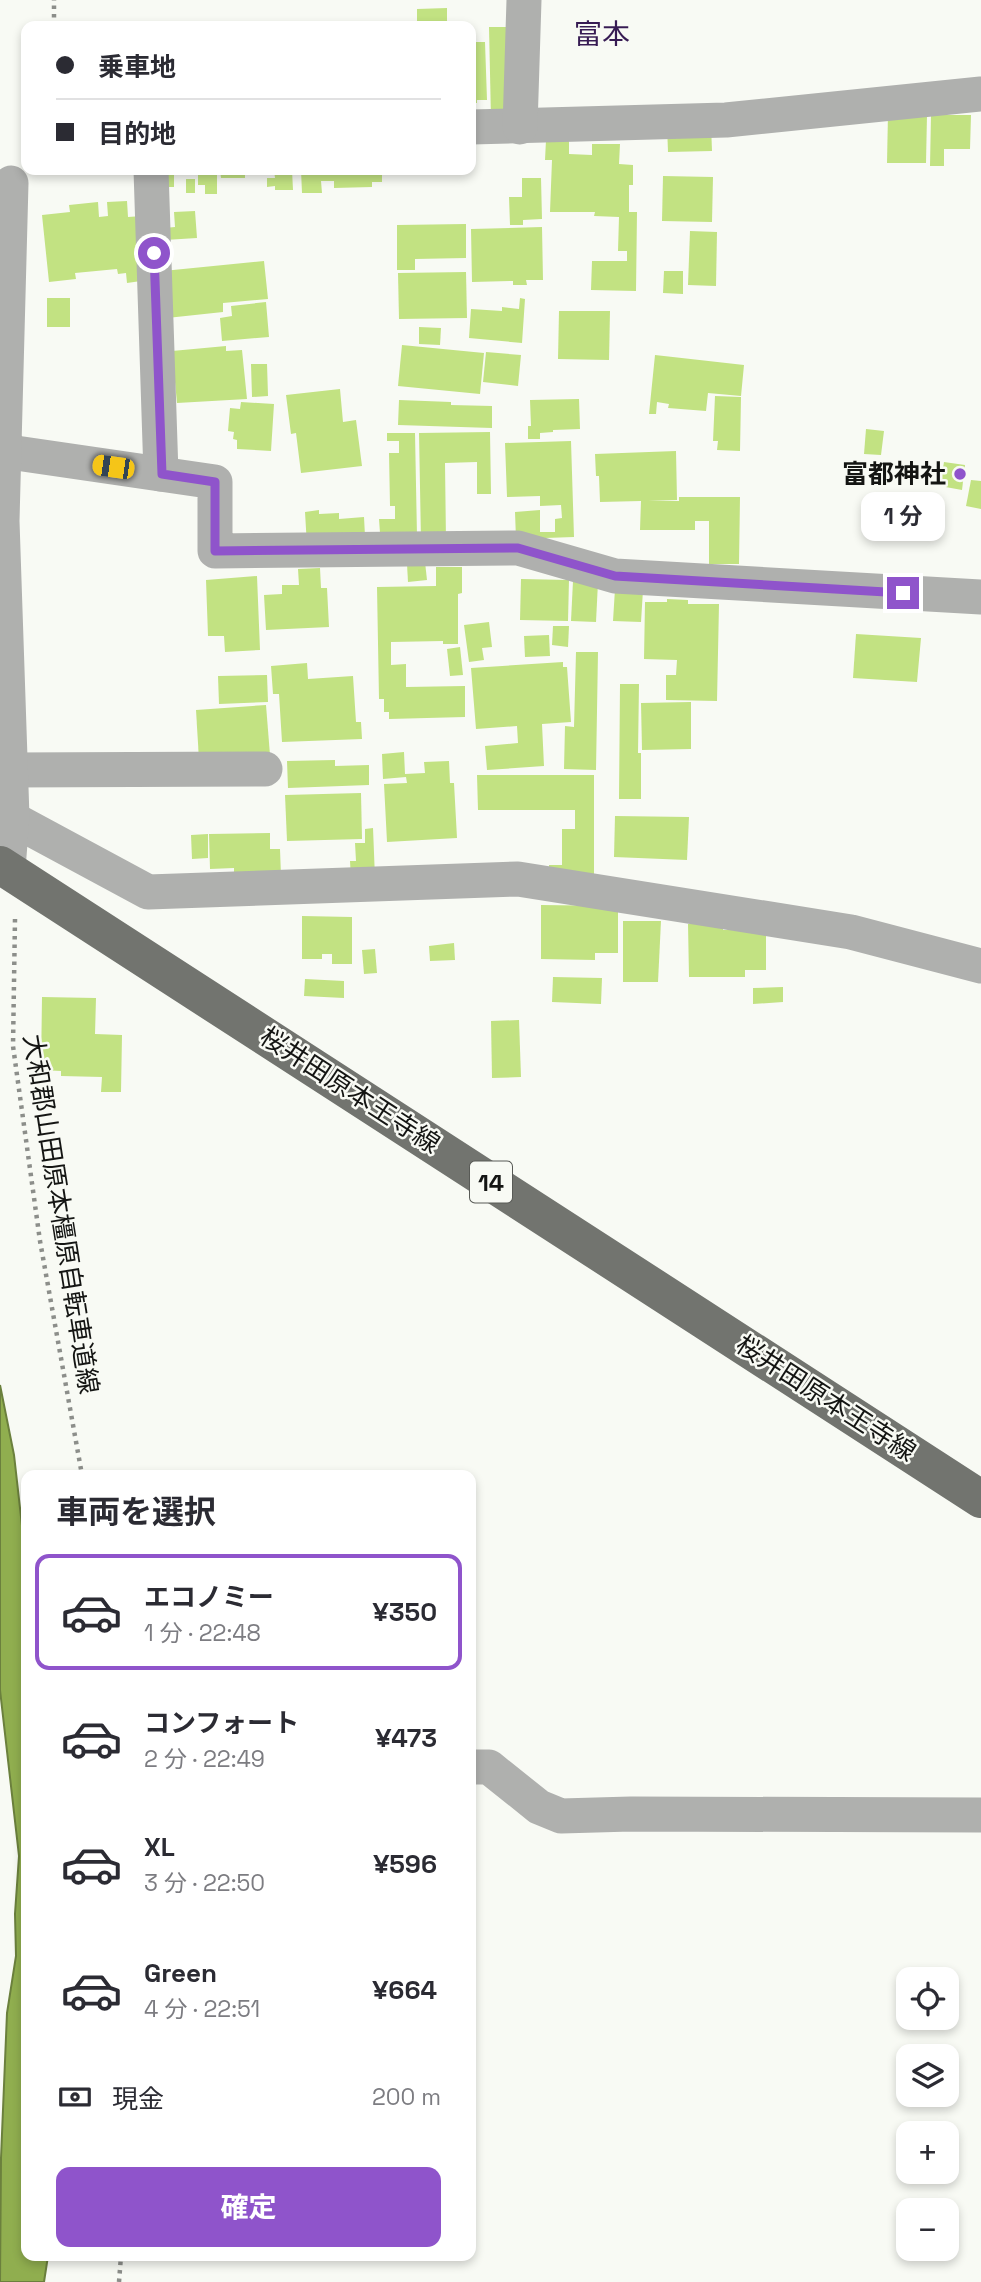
<!DOCTYPE html>
<html lang="ja">
<meta charset="utf-8">
<style>
body{margin:0;font-family:"Space Grotesk","Noto Sans JP",sans-serif;background:#f7f7f7;color:#2b2b33;height:100vh;display:flex;flex-direction:column;font-size:26px;white-space:nowrap}
*{box-sizing:border-box;margin:0}
p{font-size:23px;color:#7c7c81}
.icon{flex:none;width:38px;height:38px;fill:none;stroke:currentColor;stroke-width:2;stroke-linecap:round;stroke-linejoin:round}
.map{position:relative;flex:1;overflow:hidden}
.side{position:absolute;left:21px;top:1470px;width:455px;height:791px;display:flex;flex-direction:column;background:#fff;border-radius:14px;box-shadow:0 4px 10px #0003}
.side>*{flex:none}
.hud{position:absolute;left:21px;top:21px;width:455px;height:154px;border-radius:14px;box-shadow:0 4px 10px #0003;display:grid;align-content:center;height:154px;padding:0 35px;background:#fff}
.buttons{position:absolute;left:896px;top:1967px;display:grid;gap:14px}
.buttons a{display:grid;place-items:center;width:63px;height:63px;border-radius:14px;background:#fff;box-shadow:0 4px 10px #0003;font-size:35px}
.end{position:absolute;width:32px;height:32px;margin:-16px;border:9px solid #8f54cb;background:#fff;box-shadow:0 0 0 4px #fff}
.from{border-radius:50%}
.bubble{position:absolute;height:49px;border-radius:14px;background:#fff;box-shadow:0 4px 10px #0003;font-size:23px;font-weight:700;line-height:49px;text-align:center}
.car{position:absolute;width:21px;height:42px;margin:-21px -10px;border-radius:9px;box-shadow:0 0 5px 2px #0007;background:linear-gradient(#f5c518 24%,#345 0 40%,#f5c518 0 76%,#345 0 86%,#f5c518 0)}
.hud b{display:flex;align-items:center;gap:24px;height:66px;font-size:26px}
.hud b+b{border-top:2px solid #e1e1e2}
.hud i{width:18px;height:18px;background:#2b2b33}
ul{padding:0;list-style:none}
li{display:flex;align-items:center;gap:21px;height:116px;margin:0 14px 10px;padding:0 21px;border:4px solid transparent;border-radius:14px}
li div{flex:1}
li b{display:block;font-size:26px}
li em{font-style:normal;font-weight:700}
li.selected{border-color:#8f54cb}
li>.icon{width:63px;height:63px;stroke-width:1.5}
h2{padding:0 35px;font-size:32px;line-height:84px}
.pay{display:flex;align-items:center;gap:18px;height:77px;padding:0 35px;font-size:26px}
.pay p{margin-inline-start:auto}
.primary-button{display:flex;gap:14px;margin-top:auto;padding:14px 35px}
.primary-button a{flex:1;height:80px;border-radius:14px;background:#8f54cb;color:#fff;font-size:28px;font-weight:700;line-height:80px;text-align:center}
.map>svg:first-child{display:block}
</style>
<div class="map">
<svg width="981" height="2282" viewBox="0 0 981 2282">
<rect width="100%" height="100%" fill="#f8faf4"/>
<!-- water -->
<path fill="#90ae4f" stroke="#6b803d" stroke-width="2" d="M0,1385L14,1455L26,1561V2256H48L44,2282H0L1,2158L7,2013L16,1956L15,1914L19,1856L0,1690Z"/>
<!-- building -->
<g fill="#c2e282">
<path d="M447,8V26H417V9Z"/>
<path d="M489,27H512L515,118L491,119Z"/>
<path d="M471,36H473V42H485L487,100H477V103H471Z"/>
<path d="M888,113L927,115L926,163H887Z"/>
<path d="M931,115H971L970,149H944V166H930Z"/>
<path d="M711,124L712,151L668,152L667,125Z"/>
<path d="M546,140H569V154L592,155V144H620L619,164L633,165V185H629V212H637L636,291L591,290L592,261H627V251H618L619,217L594,216L595,212H550L552,160H545Z"/>
<rect x="155" y="170" width="19" height="17"/>
<path d="M198,170H217V194H205V185H198Z"/>
<path d="M220,170H245V178H221Z"/>
<path d="M274,170H292L293,190H275V186L267,187V178H275Z"/>
<path d="M301,170H382V182H372V187L334,188V181H321L322,193H302Z"/>
<path d="M663,176L713,177L712,222L662,221Z"/>
<path d="M522,178H541L542,219L523,220V225H510L509,197H522Z"/>
<rect x="186" y="179" width="9" height="14"/>
<path d="M127,201L128,217L142,216L148,280L127,283L126,273L118,274L117,269L75,273L76,279L49,282L42,215L70,212L69,205L98,202L99,217L108,216L107,202Z"/>
<path d="M195,211L197,238L165,240L164,228L175,227L174,212Z"/>
<path d="M466,224V258L415,259V270H397V225Z"/>
<path d="M542,227L543,280H526L527,285H513V281L472,282L471,229Z"/>
<path d="M690,231L717,232L716,286L688,285Z"/>
<path d="M264,261L268,299L223,303V312L167,318L163,271Z"/>
<path d="M664,271H683V294L663,293Z"/>
<path d="M466,272L467,318L399,319L398,273Z"/>
<rect x="47" y="298" width="23" height="29"/>
<path d="M520,298L525,299L522,343L469,338L471,309L502,311V307L519,309Z"/>
<path d="M266,302L269,337L222,341L220,318L232,316L231,306Z"/>
<path d="M559,311H610L609,360L558,359Z"/>
<path d="M419,327L441,328L440,345L419,344Z"/>
<path d="M402,345L484,353L480,394L398,386Z"/>
<path d="M226,346V351L242,350L247,399L177,403L172,351Z"/>
<path d="M486,352L521,355L518,386L483,382Z"/>
<path d="M655,355L744,365L741,396L708,393L706,411L668,408L669,404L657,402L656,414H649Z"/>
<path d="M251,364H267L268,396L252,397Z"/>
<path d="M340,389L343,422L356,420L362,466L301,473L296,433L291,434L286,395Z"/>
<path d="M715,396L741,397L740,451L717,450L718,441H713Z"/>
<path d="M579,399L580,429L553,430V432L540,433V439H528V426H531L530,400Z"/>
<path d="M399,400L451,402V405L492,406V428L398,425Z"/>
<path d="M241,402L274,404L271,451L237,449V440L233,439L234,432L228,431L230,408L240,409Z"/>
<path d="M866,429L884,431L881,455L864,454Z"/>
<path d="M490,432L491,494H477V462L445,463L446,541H421L419,433Z"/>
<path d="M387,433H415L417,536L380,533L379,519H395V506H390L389,453H399V441H387Z"/>
<path d="M571,441L574,537L516,539L515,512L540,510V532H555V519L562,518L561,505L540,506V496L507,497L505,443Z"/>
<path d="M676,451L677,500L648,501H679V497H740L739,564H709V521H695V530H640L641,501L600,502L599,476H596L595,454Z"/>
<path d="M944,462L965,465L962,490L940,486Z"/>
<path d="M971,480L981,481V509L966,506Z"/>
<path d="M319,510V514L339,513V519L364,517L365,536L307,546L305,512Z"/>
<path d="M425,562L427,580L408,582L407,564Z"/>
<path d="M436,567H462V593L458,594V644H443V641L391,642V665L406,664V687L465,686V717L389,719V712H384V699H379L377,587L436,586Z"/>
<path d="M320,568L321,588H327L329,627L266,630L264,595L282,594V585H299L298,569Z"/>
<path d="M257,576L260,650L225,652L224,636H208L206,580Z"/>
<path d="M521,579L569,580L568,621L520,620Z"/>
<path d="M573,581L598,582L596,622L571,621Z"/>
<path d="M615,589L643,590L641,622L613,621Z"/>
<path d="M667,599L688,600V604H719L717,701L666,700V675H676L677,660L644,659L645,602H667Z"/>
<path d="M489,622L492,647L482,648L484,660L469,662L464,625Z"/>
<path d="M553,626H569L568,647L552,645Z"/>
<path d="M856,634L921,638L917,682L853,678Z"/>
<path d="M549,635L550,656L525,657L524,636Z"/>
<path d="M460,647L463,675L450,676L447,649Z"/>
<path d="M576,652H598L596,770L564,769L565,726L574,727Z"/>
<path d="M563,662V667H567L571,722L542,724L544,766L487,770L485,746L518,743L517,726L476,729L471,668Z"/>
<path d="M307,663L308,679L353,676L356,722H361L362,739L282,742L279,694H273L271,666Z"/>
<path d="M267,675L268,702L219,704L218,676Z"/>
<path d="M620,684H639L638,753H641V799H619Z"/>
<path d="M691,702V749L642,750L641,703Z"/>
<path d="M266,705L270,755L199,760L196,710Z"/>
<path d="M404,752L405,774L425,773L424,762L449,761L450,783H454L457,838L387,842L384,784L407,783L406,777L383,779L382,754Z"/>
<path d="M335,760V766L369,765V785L288,788L287,761Z"/>
<path d="M477,775H594V878L549,879V865H562V829H575V810H478Z"/>
<path d="M361,793L362,839L287,841L285,795Z"/>
<path d="M615,816L689,817L687,860L614,857Z"/>
<path d="M373,828L375,878L351,879L350,861H356L355,843H365V829Z"/>
<path d="M270,833V849H280L281,876L234,873V868L210,869L209,834Z"/>
<path d="M208,834V858L192,859L191,835Z"/>
<path d="M541,905L618,906V953H595V960L541,959Z"/>
<path d="M302,916L352,917V964H332V954H322V959H302Z"/>
<path d="M623,921H661L658,982H623Z"/>
<path d="M688,924H723V930H766V970H745V977H689Z"/>
<path d="M454,943L455,960L430,961L429,946Z"/>
<path d="M375,949L377,973L364,974L362,950Z"/>
<path d="M553,977L602,978L601,1004L552,1002Z"/>
<path d="M305,979L344,981V998L304,996Z"/>
<path d="M783,987V1002L753,1004V988Z"/>
<path d="M42,997L96,998L95,1034L122,1035L121,1092H101L102,1077L61,1076V1071L41,1070Z"/>
<path d="M519,1020L521,1077L492,1078L491,1021Z"/>
</g>
<g fill="none" stroke-linecap="round" stroke-linejoin="round">
<!-- path -->
<g stroke="#8c8e8a" stroke-width="4.5" stroke-dasharray="3.5 5" stroke-linecap="butt">
<path d="M54,26V0"/>
<path d="M15,919L13,1046L40,1241L82,1475"/>
<path d="M119,2282L121,2256"/>
</g>
<!-- street -->
<g stroke="#afb0ae" stroke-width="35">
<path d="M471,127L726,120L981,94"/>
<path d="M520,127L524,0"/>
<path d="M151,170L161,474"/>
<path d="M3,445L16,453L215,482V551L518,548L615,576L981,597"/>
<path d="M10,770L265,769"/>
<path d="M20,823L148,892L518,879L851,932L981,966"/>
<path d="M8,869L12,817L2,521L11,183"/>
<path d="M471,1767H489L539,1807L561,1816L631,1814L981,1815"/>
</g>
<!-- primary -->
<path stroke="#72746f" stroke-width="38" d="M0,865L981,1499"/>
</g>
<g fill="none" stroke-linecap="round" stroke-linejoin="round">
<!-- route -->
<path stroke="#8f54cb" stroke-width="9" d="M154,253L162,474L215,482V551L518,548L615,576L903,593"/>
</g>
<!-- markers -->
<circle fill="#8f54cb" stroke="#f8faf4" stroke-width="2.5" cx="960" cy="474" r="7"/>
<g text-anchor="middle" dominant-baseline="central" stroke-width="5" stroke-linejoin="round" paint-order="stroke">
<!-- shield labels -->
<rect fill="#f8faf4" stroke="#585a56" stroke-width="2" x="470" y="1161.5" width="42" height="41" rx="5"/>
<g font-size="24" font-weight="bold" fill="#141513">
<text x="491" y="1182">14</text>
</g>
<!-- poi labels -->
<g font-size="26" font-weight="bold" fill="#141513" stroke="#f8faf4" text-anchor="end">
<text x="946" y="474">富都神社</text>
</g>
<!-- street labels -->
<g font-size="26" fill="#141513" stroke="#f8faf4">
<text transform="translate(350 1090) rotate(33)">桜井田原本王寺線</text>
<text transform="translate(61 1214) rotate(81)">大和郡山田原本橿原自転車道線</text>
<text transform="translate(826 1398) rotate(33)">桜井田原本王寺線</text>
</g>
<!-- neighbourhood labels -->
<g font-size="28" fill="#371b53" stroke="#f8faf4">
<text x="602" y="34">富本</text>
</g>
</g>
</svg>
<div class="buttons">
<a><svg class="icon" aria-label="locate" viewBox="0 0 24 24"><circle cx="12" cy="12" r="6"/><path d="M12 2v4M12 18v4M2 12h4M18 12h4"/></svg></a>
<a><svg class="icon" aria-label="layers" viewBox="0 0 24 24"><path d="M12 4l9 5-9 5-9-5zM3 14l9 5 9-5"/></svg></a>
<a>+</a>
<a>−</a>
</div>
<i class="end from" style="left:154px;top:253px"></i>
<i class="end" style="left:903px;top:593px"></i>
<div class="bubble" style="left:861px;top:492px;width:84px">1 分</div>
<i class="car" style="left:113px;top:467px;rotate:278deg"></i>
<div class="hud">
<b><i class="from"></i>乗車地</b>
<b><i></i>目的地</b>
</div>
<section class="side">
<h2>車両を選択</h2>
<ul>
<li class="selected"><svg class="icon" aria-label="car" viewBox="0 0 24 24"><path d="M5 17H2v-5l4-1 3-4h7l3 4 3 1v5h-3M9 17h6M6 11h13"/><circle cx="7" cy="17" r="2"/><circle cx="17" cy="17" r="2"/></svg><div><b>エコノミー</b><p>1 分 · 22:48</p></div><em>¥350</em></li>
<li><svg class="icon" aria-label="car" viewBox="0 0 24 24"><path d="M5 17H2v-5l4-1 3-4h7l3 4 3 1v5h-3M9 17h6M6 11h13"/><circle cx="7" cy="17" r="2"/><circle cx="17" cy="17" r="2"/></svg><div><b>コンフォート</b><p>2 分 · 22:49</p></div><em>¥473</em></li>
<li><svg class="icon" aria-label="car" viewBox="0 0 24 24"><path d="M5 17H2v-5l4-1 3-4h7l3 4 3 1v5h-3M9 17h6M6 11h13"/><circle cx="7" cy="17" r="2"/><circle cx="17" cy="17" r="2"/></svg><div><b>XL</b><p>3 分 · 22:50</p></div><em>¥596</em></li>
<li><svg class="icon" aria-label="car" viewBox="0 0 24 24"><path d="M5 17H2v-5l4-1 3-4h7l3 4 3 1v5h-3M9 17h6M6 11h13"/><circle cx="7" cy="17" r="2"/><circle cx="17" cy="17" r="2"/></svg><div><b>Green</b><p>4 分 · 22:51</p></div><em>¥664</em></li>
</ul>
<div class="pay"><svg class="icon" aria-label="cash" viewBox="0 0 24 24"><path d="M3 7h18v10H3z"/><circle cx="12" cy="12" r="2"/></svg>現金<p>200 m</p></div>
<div class="primary-button"><a>確定</a></div>
</section>
</div>
